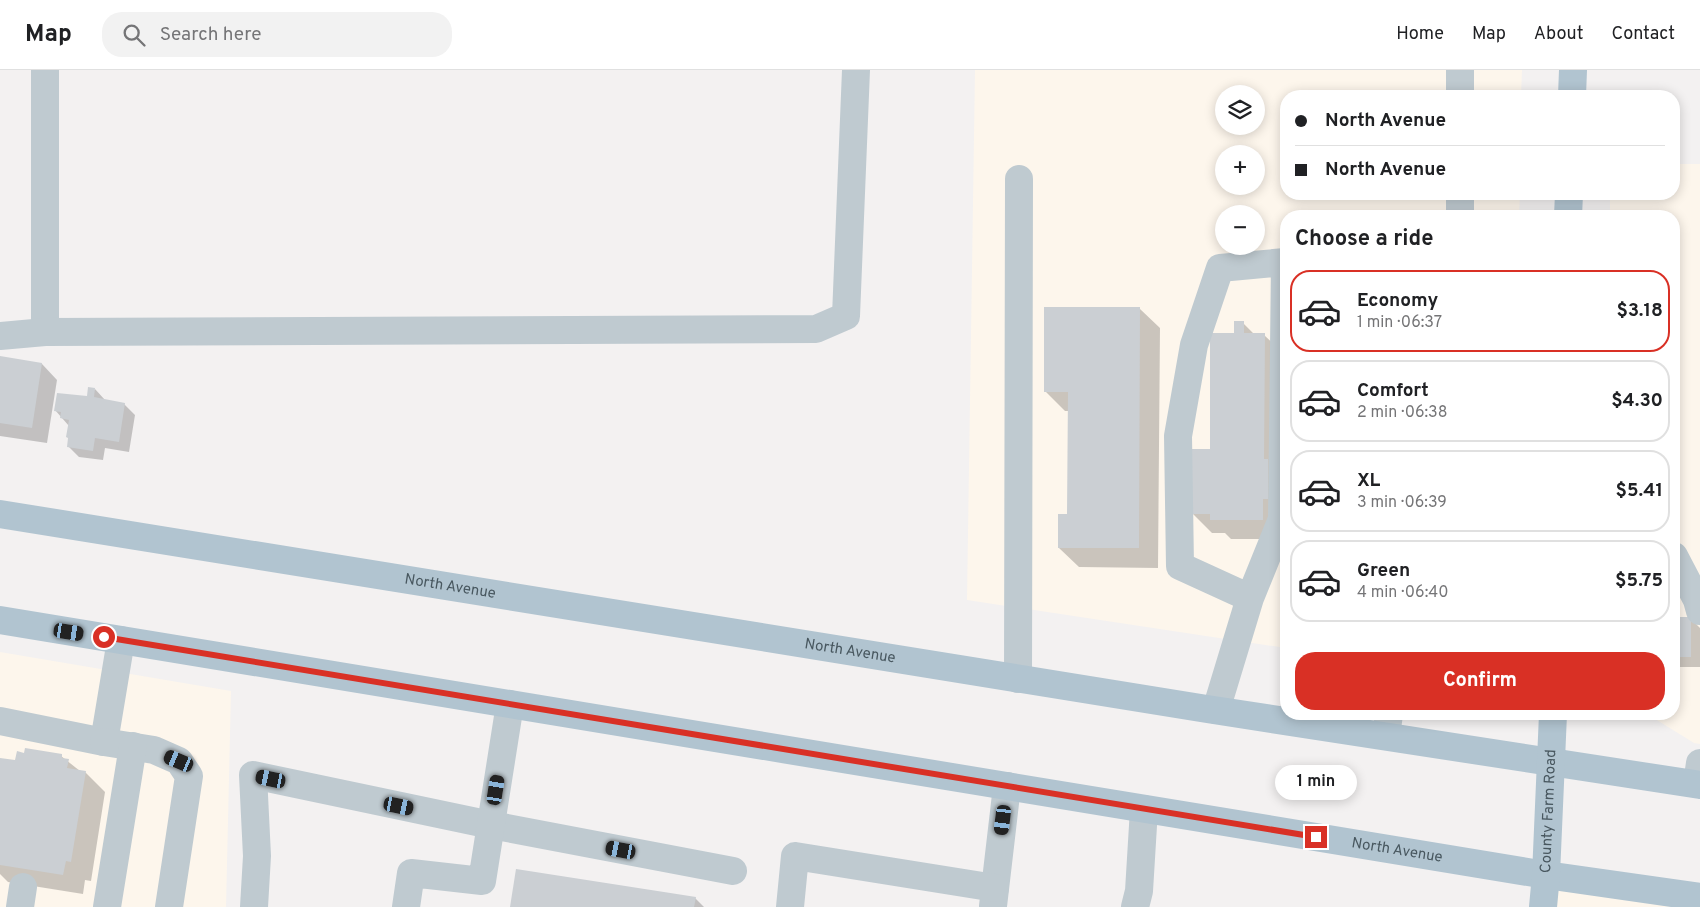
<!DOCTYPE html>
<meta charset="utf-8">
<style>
body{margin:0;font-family:Overpass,sans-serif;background:#f2f2f2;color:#202124;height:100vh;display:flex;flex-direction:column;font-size:19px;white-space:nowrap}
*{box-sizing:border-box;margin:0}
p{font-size:16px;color:#757577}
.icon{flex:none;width:28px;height:28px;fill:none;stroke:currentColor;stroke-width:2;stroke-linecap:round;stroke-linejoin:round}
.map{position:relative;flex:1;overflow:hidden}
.sheet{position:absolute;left:1280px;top:140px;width:400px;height:510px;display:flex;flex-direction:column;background:#fff;border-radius:20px;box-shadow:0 2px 12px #0003}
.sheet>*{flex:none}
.hud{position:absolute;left:1280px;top:20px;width:400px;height:110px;border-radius:20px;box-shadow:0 2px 12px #0003;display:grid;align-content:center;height:110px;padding:0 15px;background:#fff}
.fabs{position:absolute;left:1215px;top:15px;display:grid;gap:10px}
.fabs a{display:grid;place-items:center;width:50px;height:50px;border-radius:50%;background:#fff;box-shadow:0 2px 12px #0003;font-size:25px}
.end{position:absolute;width:22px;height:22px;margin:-11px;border:6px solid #d93025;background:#fff;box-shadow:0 0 0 2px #fff}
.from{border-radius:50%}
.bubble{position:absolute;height:35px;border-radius:18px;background:#fff;box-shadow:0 2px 12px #0003;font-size:16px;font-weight:700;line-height:35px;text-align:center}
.car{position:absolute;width:15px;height:30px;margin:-15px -8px;border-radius:6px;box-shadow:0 0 4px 1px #0007;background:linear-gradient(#222 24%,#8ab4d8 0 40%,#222 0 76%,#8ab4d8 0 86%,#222 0)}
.hud b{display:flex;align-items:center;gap:18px;height:48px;font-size:19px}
.hud b+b{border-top:1px solid #e0e0e0}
.hud i{width:12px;height:12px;background:#202124}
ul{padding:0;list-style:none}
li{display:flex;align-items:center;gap:15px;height:82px;margin:0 10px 8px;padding:0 5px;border:2px solid #e0e0e0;border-radius:20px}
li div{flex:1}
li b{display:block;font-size:19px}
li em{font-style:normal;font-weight:700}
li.on{border-color:#d93025}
li>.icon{width:45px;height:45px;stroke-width:1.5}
h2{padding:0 15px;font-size:22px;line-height:60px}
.primary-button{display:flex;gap:10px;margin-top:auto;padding:10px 15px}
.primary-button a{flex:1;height:58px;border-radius:20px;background:#d93025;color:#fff;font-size:20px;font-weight:700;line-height:58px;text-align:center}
header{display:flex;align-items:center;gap:30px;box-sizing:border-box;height:70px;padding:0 25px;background:#fff;border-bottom:1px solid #e0e0e0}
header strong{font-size:24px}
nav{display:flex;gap:28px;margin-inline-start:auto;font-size:18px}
.search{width:350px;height:45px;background:#f2f2f2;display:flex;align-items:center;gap:12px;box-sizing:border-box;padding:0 18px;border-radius:20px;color:#757577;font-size:19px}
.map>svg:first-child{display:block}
</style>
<header>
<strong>Map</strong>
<div class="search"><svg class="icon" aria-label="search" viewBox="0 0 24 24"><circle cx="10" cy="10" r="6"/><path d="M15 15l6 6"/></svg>Search here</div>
<nav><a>Home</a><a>Map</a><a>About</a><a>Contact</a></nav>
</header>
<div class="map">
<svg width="1700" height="837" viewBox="0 0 1700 837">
<rect width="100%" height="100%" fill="#f3f1f1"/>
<!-- commercial -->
<g fill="#fdf6ec" fill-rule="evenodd">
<path d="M975,0H1522L1521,26H1286V124H1520L1519,146H1286V578L967,530ZM1224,24H1256V56H1224ZM1224,84H1256V116H1224ZM1224,144H1256V176H1224Z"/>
<path d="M1674,94H1700V674L1694,673L1647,644H1674V146H1610V124H1674Z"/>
<path d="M0,582L231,621L226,837H0Z"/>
<path d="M1556,816L1700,837H1555Z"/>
</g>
<!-- shadow -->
<g fill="#0003">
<path d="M1140,239L1160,258L1158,498L1079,497L1059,478L1069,445V341H1065L1045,321Z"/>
<path d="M1243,253L1255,265H1264L1284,284L1282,469H1231L1225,463H1212L1192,443L1212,381L1236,265Z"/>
<path d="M0,288L42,294L57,310L47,373L0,366Z"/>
<path d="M95,319L105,330L124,334L135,345L129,382L105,378L103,390L79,387L68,376L69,356L55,340L88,328Z"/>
<path d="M1674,548H1690L1700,558V597H1674Z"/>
<path d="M61,686L80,701L85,702L105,722L91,811L85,810L83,824L8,812L0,804V689L16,692Z"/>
<path d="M695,828L704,837H511Z"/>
</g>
<!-- building -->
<g fill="#cbcfd3">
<path d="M1044,237H1140L1139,478H1058V444H1067L1068,322H1044Z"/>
<path d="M1234,251H1244V263H1265L1264,389H1268V429H1263V450H1210V444H1191V379H1210V263H1234Z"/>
<path d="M0,286L42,293L32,358L0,353Z"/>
<path d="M88,317L95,318L94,327L125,333L119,372L95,368L93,381L67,377L68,368L66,367L69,350L60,348L61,342L54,341L57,323L87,326Z"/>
<rect x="1674" y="547" width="17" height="40"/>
<path d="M25,678L62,684V688L69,689L67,698L86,701L71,792L66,791L63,805L0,795V688L15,690L17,681L24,683Z"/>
<path d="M516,799L696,827L694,837H510Z"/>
</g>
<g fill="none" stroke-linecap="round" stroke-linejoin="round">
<!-- minor -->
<g stroke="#bfcad0" stroke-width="28">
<path d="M1460,0V26"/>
<path d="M1460,124V146"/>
<path d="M45,262V0"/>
<path d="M0,266L45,262L816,259L846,246L856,0"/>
<path d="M1674,486L1697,530L1700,541"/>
<path d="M1018,609L1019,109"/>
<path d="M1216,640L1250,528L1282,449L1285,192L1220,198L1194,275L1178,366L1180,496L1250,528"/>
<path d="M0,651L104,672L121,570"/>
<path d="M1386,666L1389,644"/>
<path d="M104,672L154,680L179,691L189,706L169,837"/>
<path d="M1697,714L1700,693"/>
<path d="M993,836L1007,716"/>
<path d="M20,837L23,817"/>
<path d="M107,837L133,676"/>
<path d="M254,837L257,786L253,705L491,755L733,801"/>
<path d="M406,837L411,803L482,811L510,634"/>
<path d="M790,837L795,786L995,818"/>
<path d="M1135,837L1139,821L1144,739"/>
</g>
<!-- major -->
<g stroke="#b1c4d0" stroke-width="28">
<path d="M1572,26L1573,0"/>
<path d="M1568,146L1569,124"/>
<path id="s1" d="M0,444L1207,639L1700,715"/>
<path id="s2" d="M0,550L1546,805L1700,827"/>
<path id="s3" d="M1543,837L1546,805L1553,644"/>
</g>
</g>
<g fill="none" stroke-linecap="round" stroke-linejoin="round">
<!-- route -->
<path stroke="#d93025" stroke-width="6" d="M104,567L1316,767"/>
</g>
<g text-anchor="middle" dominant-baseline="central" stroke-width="4" stroke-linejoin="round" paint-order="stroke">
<!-- street labels -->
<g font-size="15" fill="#48575f" stroke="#fff">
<text stroke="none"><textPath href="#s1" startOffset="456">North Avenue</textPath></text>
<text stroke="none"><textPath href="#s1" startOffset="861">North Avenue</textPath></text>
<text stroke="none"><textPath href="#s3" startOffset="96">County Farm Road</textPath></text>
<text stroke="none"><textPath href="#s2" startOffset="1416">North Avenue</textPath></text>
</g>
</g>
</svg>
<div class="fabs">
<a><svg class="icon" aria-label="layers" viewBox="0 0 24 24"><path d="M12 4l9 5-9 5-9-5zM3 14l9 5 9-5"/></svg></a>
<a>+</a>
<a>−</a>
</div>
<i class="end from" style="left:104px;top:567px"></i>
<i class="end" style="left:1316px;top:767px"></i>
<div class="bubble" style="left:1275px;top:695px;width:82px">1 min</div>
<i class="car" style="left:69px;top:562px;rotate:99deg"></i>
<i class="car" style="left:179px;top:691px;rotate:293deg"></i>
<i class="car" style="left:271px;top:709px;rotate:282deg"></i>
<i class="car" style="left:496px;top:720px;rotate:9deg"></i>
<i class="car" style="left:399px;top:736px;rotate:102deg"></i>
<i class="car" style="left:1003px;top:750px;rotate:187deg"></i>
<i class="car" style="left:621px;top:780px;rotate:281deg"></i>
<div class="hud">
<b><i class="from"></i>North Avenue</b>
<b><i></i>North Avenue</b>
</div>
<section class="sheet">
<h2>Choose a ride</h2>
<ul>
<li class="on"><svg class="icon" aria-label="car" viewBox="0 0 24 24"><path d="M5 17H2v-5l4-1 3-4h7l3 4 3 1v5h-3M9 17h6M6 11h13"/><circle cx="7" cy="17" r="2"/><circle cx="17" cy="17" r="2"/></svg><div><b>Economy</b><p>1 min · 06:37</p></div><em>$3.18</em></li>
<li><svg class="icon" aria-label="car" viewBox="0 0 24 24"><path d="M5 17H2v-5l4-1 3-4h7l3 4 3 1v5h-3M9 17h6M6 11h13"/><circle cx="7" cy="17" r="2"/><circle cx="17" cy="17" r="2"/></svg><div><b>Comfort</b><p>2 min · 06:38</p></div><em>$4.30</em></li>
<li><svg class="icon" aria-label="car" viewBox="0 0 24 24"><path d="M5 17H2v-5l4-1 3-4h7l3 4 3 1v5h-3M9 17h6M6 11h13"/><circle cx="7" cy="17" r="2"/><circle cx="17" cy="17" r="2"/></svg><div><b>XL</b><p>3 min · 06:39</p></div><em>$5.41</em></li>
<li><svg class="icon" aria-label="car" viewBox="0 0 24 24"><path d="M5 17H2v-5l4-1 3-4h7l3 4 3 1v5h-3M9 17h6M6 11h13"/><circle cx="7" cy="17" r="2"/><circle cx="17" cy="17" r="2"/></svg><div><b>Green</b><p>4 min · 06:40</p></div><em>$5.75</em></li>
</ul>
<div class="primary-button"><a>Confirm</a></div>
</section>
</div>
